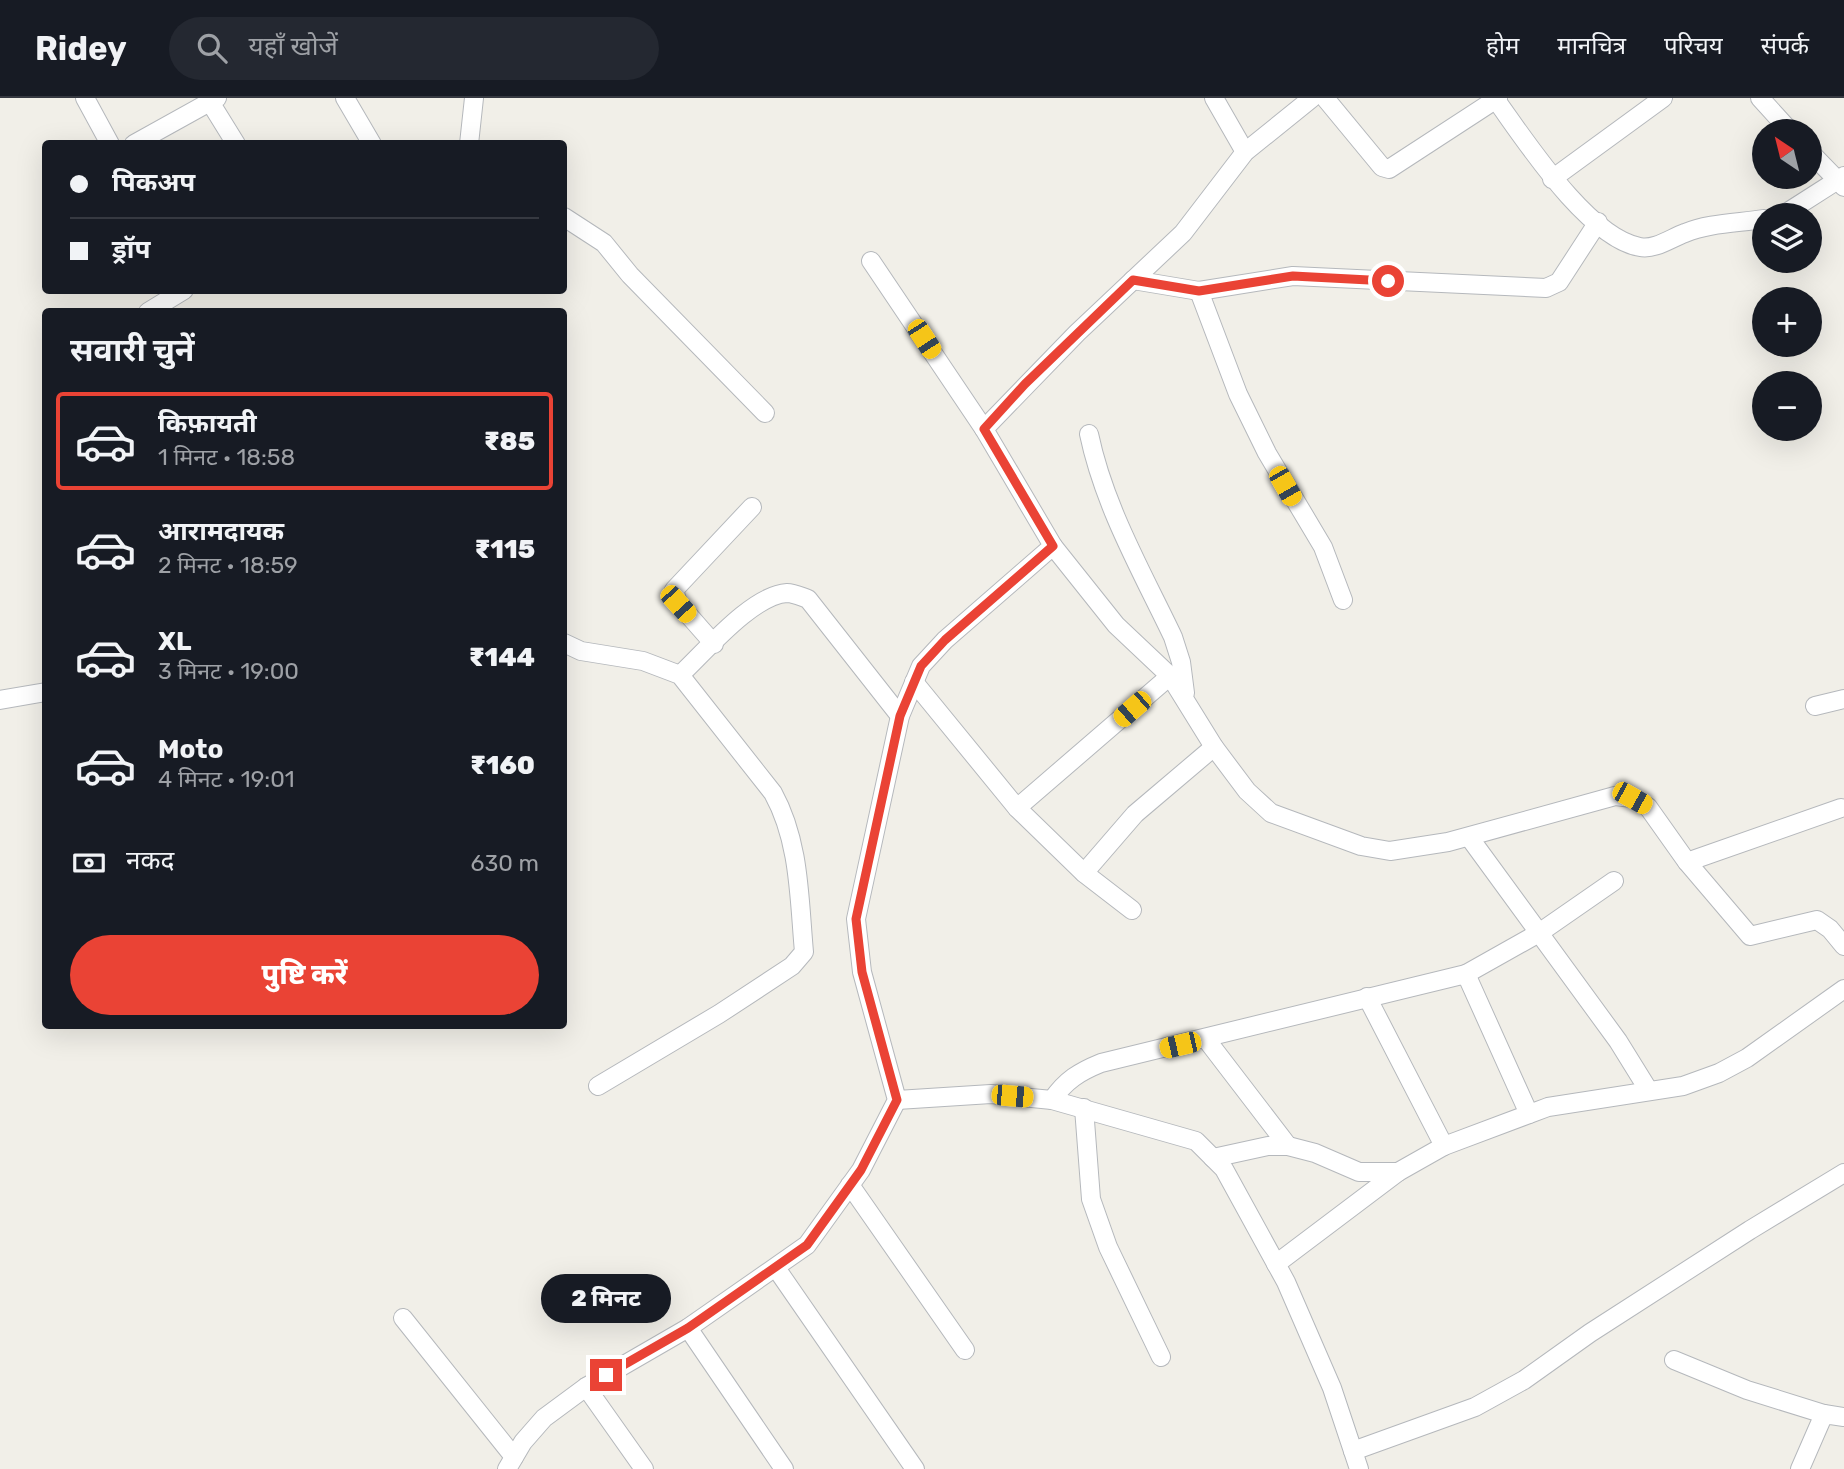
<!DOCTYPE html>
<html lang="hi">
<meta charset="utf-8">
<style>
body{margin:0;font-family:Rubik,"Noto Sans Devanagari",sans-serif;background:#242831;color:#f1f3f6;height:100vh;display:flex;flex-direction:column;font-size:26px;white-space:nowrap}
*{box-sizing:border-box;margin:0}
p{font-size:23px;color:#9ea1a6}
.icon{flex:none;width:38px;height:38px;fill:none;stroke:currentColor;stroke-width:2;stroke-linecap:round;stroke-linejoin:round}
.map{position:relative;flex:1;overflow:hidden}
.panel{position:absolute;left:42px;top:210px;width:525px;height:721px;display:flex;flex-direction:column;background:#171b24;border-radius:7px;box-shadow:0 7px 28px #0002}
.panel>*{flex:none}
.top-card{position:absolute;left:42px;top:42px;width:525px;height:154px;border-radius:7px;box-shadow:0 7px 28px #0002;display:grid;align-content:center;height:154px;padding:0 28px;background:#171b24}
.needle{width:46px;rotate:325deg}
.fabs{position:absolute;left:1752px;top:21px;display:grid;gap:14px}
.fabs a{display:grid;place-items:center;width:70px;height:70px;border-radius:50%;background:#171b24;box-shadow:0 7px 28px #0002;font-size:35px}
.end{position:absolute;width:32px;height:32px;margin:-16px;border:9px solid #ea4335;background:#fff;box-shadow:0 0 0 4px #fff}
.from{border-radius:50%}
.bubble{position:absolute;height:49px;border-radius:24px;background:#171b24;box-shadow:0 7px 28px #0002;font-size:23px;font-weight:800;line-height:49px;text-align:center}
.car{position:absolute;width:21px;height:42px;margin:-21px -10px;border-radius:9px;box-shadow:0 0 5px 2px #0007;background:linear-gradient(#f5c518 24%,#345 0 40%,#f5c518 0 76%,#345 0 86%,#f5c518 0)}
.top-card b{display:flex;align-items:center;gap:24px;height:66px;font-size:26px}
.top-card b+b{border-top:2px solid #363941}
.top-card i{width:18px;height:18px;background:#f1f3f6}
ul{padding:0;list-style:none}
li{display:flex;align-items:center;gap:21px;height:98px;margin:0 14px 10px;padding:0 14px;border:4px solid transparent;border-radius:7px}
li div{flex:1}
li b{display:block;font-size:26px}
li em{font-style:normal;font-weight:800}
li.active{border-color:#ea4335}
li>.icon{width:63px;height:63px;stroke-width:1.5}
h2{padding:0 28px;font-size:32px;line-height:84px}
.pay{display:flex;align-items:center;gap:18px;height:77px;padding:0 28px;font-size:26px}
.pay p{margin-inline-start:auto}
.primary-button{display:flex;gap:14px;margin-top:auto;padding:14px 28px}
.primary-button a{flex:1;height:80px;border-radius:42px;background:#ea4335;color:#fff;font-size:28px;font-weight:800;line-height:80px;text-align:center}
header{display:flex;align-items:center;gap:42px;box-sizing:border-box;height:98px;padding:0 35px;background:#171b24;border-bottom:2px solid #363941}
header strong{font-size:33px}
nav{display:flex;gap:38px;margin-inline-start:auto;font-size:24px}
.search{width:490px;height:63px;background:#242831;display:flex;align-items:center;gap:18px;box-sizing:border-box;padding:0 24px;border-radius:38px;color:#9ea1a6;font-size:26px}
.map>svg:first-child{display:block}
</style>
<header>
<strong>Ridey</strong>
<div class="search"><svg class="icon" aria-label="search" viewBox="0 0 24 24"><circle cx="10" cy="10" r="6"/><path d="M15 15l6 6"/></svg>यहाँ खोजें</div>
<nav><a>होम</a><a>मानचित्र</a><a>परिचय</a><a>संपर्क</a></nav>
</header>
<div class="map">
<svg width="1844" height="1371" viewBox="0 0 1844 1371">
<rect width="100%" height="100%" fill="#f1efe8"/>
<g fill="none" stroke-linecap="round" stroke-linejoin="round">
<!-- minor casing -->
<g stroke="#b5b8bc" stroke-width="20">
<g id="minor">
<path d="M85,0L110,46"/>
<path d="M345,0L372,46"/>
<path d="M1214,0L1245,54"/>
<path d="M1325,0L1382,69L1389,71L1498,0"/>
<path d="M1760,0L1790,33"/>
<path d="M1496,2C1525,42 1588,140 1640,149C1655,152 1671,140 1685,135C1708,125 1739,125 1764,121"/>
<path d="M210,4L236,46"/>
<path d="M134,46L217,0"/>
<path d="M469,46L474,0"/>
<path d="M1810,54L1844,89"/>
<path d="M1552,81L1663,0"/>
<path d="M1783,117L1844,78"/>
<path d="M564,119L604,145L630,177L765,315"/>
<path d="M871,163L984,331"/>
<path d="M1133,182L1199,193L1293,178L1546,190L1559,184L1598,124"/>
<path d="M1199,193L1238,296L1267,355L1323,449L1343,502"/>
<path d="M148,214L184,192"/>
<path d="M1089,336C1104,408 1142,474 1173,539L1181,564L1185,595"/>
<path d="M1053,448L1116,527L1170,578L1214,649L1247,693L1271,715L1361,748L1390,753L1448,744L1615,698L1632,700L1648,709L1687,764L1750,838L1817,822L1830,831L1844,848"/>
<path d="M564,545L581,553L643,563L680,577L773,695C800,744 799,800 804,854L792,868L719,916L598,988"/>
<path d="M714,546L678,505L674,492L752,409"/>
<path d="M680,577C705,554 752,497 787,495C794,495 802,499 808,501L900,618"/>
<path d="M914,584L1017,710L1084,775L1132,812"/>
<path d="M0,602L46,594"/>
<path d="M1815,608L1844,601"/>
<path d="M1017,710L1170,578"/>
<path d="M1469,739L1618,943L1649,993"/>
<path d="M1687,764L1841,710"/>
<path d="M1084,775L1135,716L1214,649"/>
<path d="M1466,876L1539,835L1614,783"/>
<path d="M1367,899L1444,1048"/>
<path d="M1206,941L1288,1048"/>
<path d="M897,1002L991,996L1052,1002L1196,1043L1224,1071L1286,1184L1332,1290L1359,1371"/>
<path d="M1052,1002C1066,982 1079,974 1101,965L1466,876L1529,1016"/>
<path d="M1084,1010L1091,1101L1108,1149L1161,1259"/>
<path d="M1213,1060L1268,1048H1288L1315,1055L1359,1074H1398L1444,1048L1548,1009L1683,988L1719,975L1747,960L1844,891"/>
<path d="M850,1087L965,1252"/>
<path d="M1276,1166L1398,1074"/>
<path d="M776,1170L915,1371"/>
<path d="M403,1220L514,1359"/>
<path d="M688,1230L784,1371"/>
<path d="M1674,1262L1747,1292L1824,1316"/>
<path d="M586,1289L644,1371"/>
<path d="M1353,1353L1475,1309L1524,1282L1590,1235L1750,1132L1844,1075"/>
<path d="M507,1371L523,1344L544,1320L586,1289L688,1230L807,1147L861,1072L897,1002L862,874L856,821L900,618L921,568L945,542L1053,448L984,331L1077,235L1183,135L1245,54L1312,0"/>
<path d="M1800,1371L1824,1316L1844,1319"/>
</g>
</g>
<!-- minor -->
<use href="#minor" stroke="#fff" stroke-width="18"/>
</g>
<g fill="none" stroke-linecap="round" stroke-linejoin="round">
<!-- route -->
<path stroke="#ea4335" stroke-width="9" d="M606,1277L688,1230L807,1147L861,1072L897,1002L862,874L856,821L900,618L921,568L945,542L1053,448L984,331L1025,286L1133,182L1199,193L1293,178L1388,183"/>
</g>
</svg>
<div class="fabs">
<a><svg class="needle" viewBox="-14 -14 28 28"><path d="M0-13l5 13h-10z" fill="#e53935"/><path d="M0 13l5-13h-10z" fill="#9ea1a6"/></svg></a>
<a><svg class="icon" aria-label="layers" viewBox="0 0 24 24"><path d="M12 4l9 5-9 5-9-5zM3 14l9 5 9-5"/></svg></a>
<a>+</a>
<a>−</a>
</div>
<i class="end from" style="left:1388px;top:183px"></i>
<i class="end" style="left:606px;top:1277px"></i>
<div class="bubble" style="left:541px;top:1176px;width:130px">2 मिनट</div>
<i class="car" style="left:924px;top:241px;rotate:147deg"></i>
<i class="car" style="left:1285px;top:388px;rotate:150deg"></i>
<i class="car" style="left:678px;top:506px;rotate:138deg"></i>
<i class="car" style="left:1132px;top:611px;rotate:229deg"></i>
<i class="car" style="left:1632px;top:700px;rotate:119deg"></i>
<i class="car" style="left:1180px;top:947px;rotate:257deg"></i>
<i class="car" style="left:1012px;top:998px;rotate:95deg"></i>
<div class="top-card">
<b><i class="from"></i>पिकअप</b>
<b><i></i>ड्रॉप</b>
</div>
<section class="panel">
<h2>सवारी चुनें</h2>
<ul>
<li class="active"><svg class="icon" aria-label="car" viewBox="0 0 24 24"><path d="M5 17H2v-5l4-1 3-4h7l3 4 3 1v5h-3M9 17h6M6 11h13"/><circle cx="7" cy="17" r="2"/><circle cx="17" cy="17" r="2"/></svg><div><b>किफ़ायती</b><p>1 मिनट · 18:58</p></div><em>₹85</em></li>
<li><svg class="icon" aria-label="car" viewBox="0 0 24 24"><path d="M5 17H2v-5l4-1 3-4h7l3 4 3 1v5h-3M9 17h6M6 11h13"/><circle cx="7" cy="17" r="2"/><circle cx="17" cy="17" r="2"/></svg><div><b>आरामदायक</b><p>2 मिनट · 18:59</p></div><em>₹115</em></li>
<li><svg class="icon" aria-label="car" viewBox="0 0 24 24"><path d="M5 17H2v-5l4-1 3-4h7l3 4 3 1v5h-3M9 17h6M6 11h13"/><circle cx="7" cy="17" r="2"/><circle cx="17" cy="17" r="2"/></svg><div><b>XL</b><p>3 मिनट · 19:00</p></div><em>₹144</em></li>
<li><svg class="icon" aria-label="car" viewBox="0 0 24 24"><path d="M5 17H2v-5l4-1 3-4h7l3 4 3 1v5h-3M9 17h6M6 11h13"/><circle cx="7" cy="17" r="2"/><circle cx="17" cy="17" r="2"/></svg><div><b>Moto</b><p>4 मिनट · 19:01</p></div><em>₹160</em></li>
</ul>
<div class="pay"><svg class="icon" aria-label="cash" viewBox="0 0 24 24"><path d="M3 7h18v10H3z"/><circle cx="12" cy="12" r="2"/></svg>नकद<p>630 m</p></div>
<div class="primary-button"><a>पुष्टि करें</a></div>
</section>
</div>
